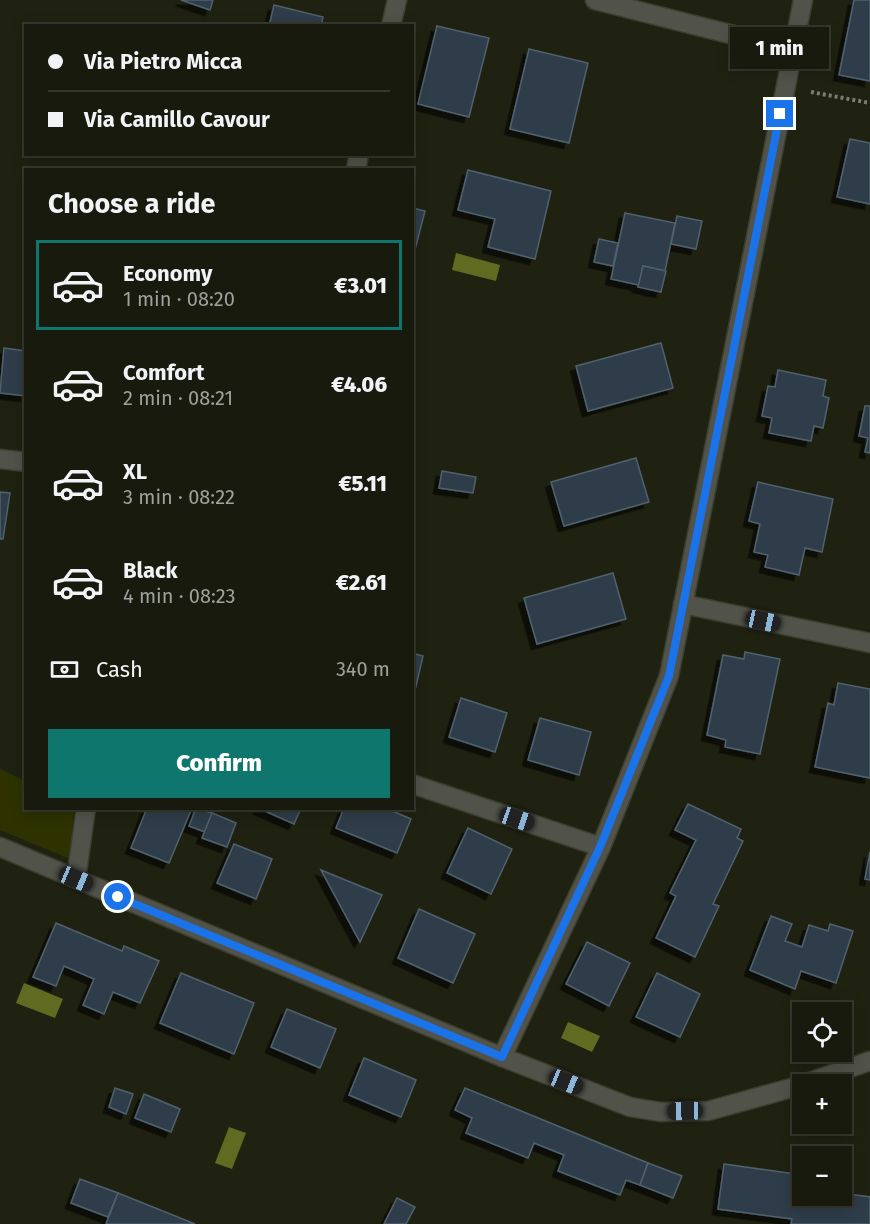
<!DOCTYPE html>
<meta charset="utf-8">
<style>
body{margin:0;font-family:"Fira Sans",sans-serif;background:#24271b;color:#f1f3f6;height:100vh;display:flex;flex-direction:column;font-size:22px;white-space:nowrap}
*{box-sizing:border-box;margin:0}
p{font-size:20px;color:#9ea19d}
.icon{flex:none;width:33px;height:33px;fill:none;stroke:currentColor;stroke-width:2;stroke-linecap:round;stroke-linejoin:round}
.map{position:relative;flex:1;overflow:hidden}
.details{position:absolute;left:24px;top:168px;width:390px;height:642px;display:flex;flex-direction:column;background:#171a0d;border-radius:0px;box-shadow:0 3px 15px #0003,0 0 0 2px #36382e}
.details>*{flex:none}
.hud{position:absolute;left:24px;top:24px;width:390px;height:132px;border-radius:0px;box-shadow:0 3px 15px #0003,0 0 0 2px #36382e;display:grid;align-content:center;height:132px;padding:0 24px;background:#171a0d}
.fabs{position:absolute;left:792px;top:1002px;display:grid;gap:12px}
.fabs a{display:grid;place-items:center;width:60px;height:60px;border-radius:0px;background:#171a0d;box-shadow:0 3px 15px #0003,0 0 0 2px #36382e;font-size:30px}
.end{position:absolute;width:27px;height:27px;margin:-14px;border:8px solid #1a73e8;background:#fff;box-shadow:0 0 0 3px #fff}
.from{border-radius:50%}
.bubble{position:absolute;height:42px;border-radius:0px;background:#171a0d;box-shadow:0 3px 15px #0003,0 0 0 2px #36382e;font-size:20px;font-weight:800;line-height:42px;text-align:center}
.car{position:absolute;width:18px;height:36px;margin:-18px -9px;border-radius:8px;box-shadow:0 0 4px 2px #0007;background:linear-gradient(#222 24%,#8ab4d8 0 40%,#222 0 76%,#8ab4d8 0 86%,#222 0)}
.hud b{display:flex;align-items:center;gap:21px;height:57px;font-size:22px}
.hud b+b{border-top:2px solid #36382e}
.hud i{width:15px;height:15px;background:#f1f3f6}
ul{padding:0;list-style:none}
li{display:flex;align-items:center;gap:18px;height:90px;margin:0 12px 9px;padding:0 12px;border:3px solid transparent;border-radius:0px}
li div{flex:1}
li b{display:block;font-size:22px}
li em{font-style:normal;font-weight:800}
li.on{border-color:#0f766e}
li>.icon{width:54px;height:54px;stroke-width:1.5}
h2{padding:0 24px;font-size:27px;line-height:72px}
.pay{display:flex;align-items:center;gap:15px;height:66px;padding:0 24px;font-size:22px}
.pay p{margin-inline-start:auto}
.primary-button{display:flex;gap:12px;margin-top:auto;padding:12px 24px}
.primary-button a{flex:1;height:69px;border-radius:0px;background:#0f766e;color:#fff;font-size:24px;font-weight:800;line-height:69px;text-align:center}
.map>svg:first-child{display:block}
</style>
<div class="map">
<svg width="870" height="1224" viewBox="0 0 870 1224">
<defs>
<filter id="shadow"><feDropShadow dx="-5.5" dy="5.5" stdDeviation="0" flood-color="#0009"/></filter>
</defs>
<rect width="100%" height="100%" fill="#1f2211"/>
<!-- green -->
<path fill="#2d3200" d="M0,769L25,781L26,808L74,809L70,859L0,830Z"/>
<!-- water -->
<g fill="#616a21">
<path d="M456,253L500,265L496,281L452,270Z"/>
<path d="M24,983L63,999L55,1018L16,1003Z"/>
<path d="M568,1022L600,1036L592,1052L561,1038Z"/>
<path d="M229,1127L246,1133L232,1169L215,1163Z"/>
</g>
<!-- building -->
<g fill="#2d3d49" stroke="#50616e" stroke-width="1.5" filter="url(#shadow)">
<path d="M181,0H213L210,10Z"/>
<path d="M854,0H870V81L839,75Z"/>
<path d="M274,5L323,17L321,26H269Z"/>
<path d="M437,26L489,38L469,117L418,104Z"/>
<path d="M529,49L588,63L569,143L510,129Z"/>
<path d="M850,139L870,143V204L837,197Z"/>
<path d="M468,170L551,191L535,259L488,247L495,219L458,210Z"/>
<path d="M412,208L425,211L412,261Z"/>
<path d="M625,213L675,223L665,271L643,266L639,285L611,279Z"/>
<path d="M677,216L702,221L696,249L671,244Z"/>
<path d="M599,239L618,243L613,266L594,262Z"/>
<path d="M643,266L666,271L661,292L638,287Z"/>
<path d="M661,343L673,388L588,411L576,366Z"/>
<path d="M4,348L26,351V396L0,393Z"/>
<path d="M778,370L826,380L823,396L829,398L823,428L814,426L811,441L769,433L772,418L762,416L768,386L775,387Z"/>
<path d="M865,406H870V453L865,452L868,438L859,436Z"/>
<path d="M636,458L649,502L564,526L551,482Z"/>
<path d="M442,471L476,477L473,493L439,488Z"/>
<path d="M758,482L833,499L822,552L805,548L799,575L765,567L768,555L754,552L760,524L749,521Z"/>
<path d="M0,492L10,493L3,539H0Z"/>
<path d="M613,573L626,619L537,644L524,598Z"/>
<path d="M745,652L780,659L760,754L725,747L726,740L707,735L723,655L744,659Z"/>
<path d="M412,653L423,656L412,703Z"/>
<path d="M838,683L870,689V778L815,767L828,703L834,705Z"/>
<path d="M461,698L507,713L495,752L449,737Z"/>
<path d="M540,718L591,732L579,775L528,760Z"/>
<path d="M688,804L741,829L737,838L743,841L713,904L719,906L695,957L656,938L676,896L670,893L696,840L675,830Z"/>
<path d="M147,808H192L169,863L131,848Z"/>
<path d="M196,808L212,813L205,832L189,826Z"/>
<path d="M258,808H301L294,824Z"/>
<path d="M344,808H391L390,810L411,819L397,853L336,828Z"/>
<path d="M212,813L236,823L227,847L202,838Z"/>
<path d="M468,828L512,849L491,894L447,873Z"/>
<path d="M234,844L272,859L256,899L217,883Z"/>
<path d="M870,852V880L865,879Z"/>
<path d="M321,870L382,895L360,942Z"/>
<path d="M419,909L475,934L453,983L398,958Z"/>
<path d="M771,916L792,924L785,941L802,947L809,925L828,931L830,924L853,931L836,983L801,971L795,989L750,970Z"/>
<path d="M56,923L122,951L124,946L159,961L140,1003L113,992L104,1014L83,1005L94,979L64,966L56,986L33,977Z"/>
<path d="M587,942L630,963L609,1006L566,984Z"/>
<path d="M181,973L254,1003L234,1054L160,1023Z"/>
<path d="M657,973L700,994L680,1037L636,1017Z"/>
<path d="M287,1009L336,1029L320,1068L271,1047Z"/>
<path d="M364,1058L416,1080L401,1117L349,1095Z"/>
<path d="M115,1088L133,1094L126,1114L109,1107Z"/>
<path d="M465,1088L648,1163L640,1185L626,1180L620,1195L558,1171L564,1155L534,1143L528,1158L466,1133L472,1118L455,1110Z"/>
<path d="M144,1094L180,1109L171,1132L135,1118Z"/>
<path d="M648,1163L682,1176L673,1198L640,1185Z"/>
<path d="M724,1164L802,1175V1196H842V1193L870,1197V1224H791L792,1219L718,1209Z"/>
<path d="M80,1179L118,1193L108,1217L71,1203Z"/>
<path d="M118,1193L195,1224H106Z"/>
<path d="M397,1198L415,1207L406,1224H384Z"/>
</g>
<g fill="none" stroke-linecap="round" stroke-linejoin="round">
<!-- minor casing -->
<g stroke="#3c3e2e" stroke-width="21">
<g id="minor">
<path d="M595,0L793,50"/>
<path d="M391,26L397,0"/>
<path d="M356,170L359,154"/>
<path d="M0,459L26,462"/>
<path d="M683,604L870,643"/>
<path d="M412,784L601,847"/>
<path d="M0,847L502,1057L630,1107L661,1112L708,1111L802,1085"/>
<path d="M76,879L86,808"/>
<path d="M502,1057L601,847L669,676L803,0"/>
<path d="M804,1084L870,1061"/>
</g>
</g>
<!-- path -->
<path stroke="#7a7d6f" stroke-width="4" stroke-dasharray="3 3" stroke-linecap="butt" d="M811,92L870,103"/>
<!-- minor -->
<use href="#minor" stroke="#51534b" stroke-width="18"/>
</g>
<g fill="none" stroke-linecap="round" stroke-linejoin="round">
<!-- route -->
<path stroke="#1a73e8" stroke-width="8" d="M118,897L502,1057L600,847L669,676L780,114"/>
</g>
</svg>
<div class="fabs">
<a><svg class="icon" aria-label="locate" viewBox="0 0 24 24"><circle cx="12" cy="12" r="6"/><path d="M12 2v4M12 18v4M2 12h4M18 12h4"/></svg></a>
<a>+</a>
<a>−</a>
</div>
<i class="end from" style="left:118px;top:897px"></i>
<i class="end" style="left:780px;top:114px"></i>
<div class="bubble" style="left:730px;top:27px;width:99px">1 min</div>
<i class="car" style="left:763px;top:621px;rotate:102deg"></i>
<i class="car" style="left:517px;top:819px;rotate:109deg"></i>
<i class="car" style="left:76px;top:879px;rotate:113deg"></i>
<i class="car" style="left:566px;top:1082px;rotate:112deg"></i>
<i class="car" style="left:685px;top:1111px;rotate:269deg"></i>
<div class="hud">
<b><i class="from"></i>Via Pietro Micca</b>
<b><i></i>Via Camillo Cavour</b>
</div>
<section class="details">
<h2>Choose a ride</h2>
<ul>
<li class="on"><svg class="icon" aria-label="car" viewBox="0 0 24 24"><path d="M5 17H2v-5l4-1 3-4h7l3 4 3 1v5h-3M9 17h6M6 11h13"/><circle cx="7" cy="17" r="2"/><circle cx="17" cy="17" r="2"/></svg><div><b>Economy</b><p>1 min · 08:20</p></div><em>€3.01</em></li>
<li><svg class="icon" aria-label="car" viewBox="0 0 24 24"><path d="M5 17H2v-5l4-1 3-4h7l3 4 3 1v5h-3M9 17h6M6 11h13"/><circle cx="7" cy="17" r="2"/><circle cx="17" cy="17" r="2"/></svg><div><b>Comfort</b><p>2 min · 08:21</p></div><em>€4.06</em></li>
<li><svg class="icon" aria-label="car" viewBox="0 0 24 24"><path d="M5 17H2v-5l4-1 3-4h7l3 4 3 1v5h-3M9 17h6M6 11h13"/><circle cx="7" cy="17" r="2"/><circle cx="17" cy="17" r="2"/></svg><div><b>XL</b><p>3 min · 08:22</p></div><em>€5.11</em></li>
<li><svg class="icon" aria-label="car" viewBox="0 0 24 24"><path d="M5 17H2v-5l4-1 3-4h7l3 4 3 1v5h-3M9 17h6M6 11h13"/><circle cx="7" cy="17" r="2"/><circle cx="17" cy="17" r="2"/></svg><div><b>Black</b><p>4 min · 08:23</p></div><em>€2.61</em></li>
</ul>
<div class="pay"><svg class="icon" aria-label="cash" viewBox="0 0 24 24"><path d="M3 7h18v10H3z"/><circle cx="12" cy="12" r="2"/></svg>Cash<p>340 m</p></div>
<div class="primary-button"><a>Confirm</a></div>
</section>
</div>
